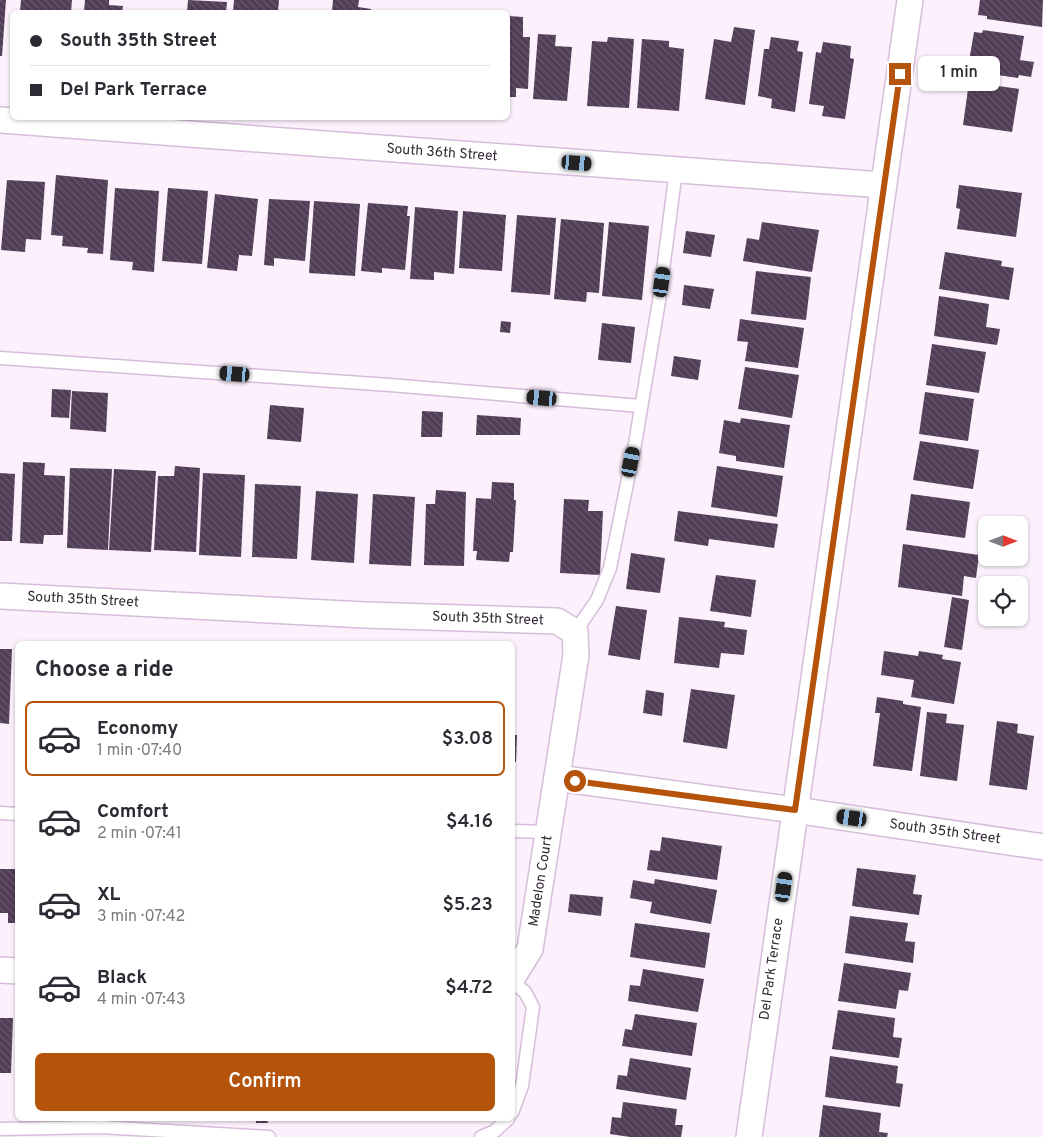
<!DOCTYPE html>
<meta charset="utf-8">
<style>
body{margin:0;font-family:Overpass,sans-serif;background:#f7f7f7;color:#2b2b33;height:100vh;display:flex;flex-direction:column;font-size:19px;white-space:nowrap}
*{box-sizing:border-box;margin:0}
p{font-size:16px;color:#7c7c81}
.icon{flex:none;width:28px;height:28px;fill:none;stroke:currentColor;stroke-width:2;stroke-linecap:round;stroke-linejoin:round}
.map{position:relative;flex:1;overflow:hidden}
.panel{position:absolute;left:15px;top:641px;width:500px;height:480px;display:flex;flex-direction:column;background:#fff;border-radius:8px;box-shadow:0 1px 4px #0004}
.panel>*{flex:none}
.banner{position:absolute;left:10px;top:10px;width:500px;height:110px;border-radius:8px;box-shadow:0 1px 4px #0004;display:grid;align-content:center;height:110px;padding:0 20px;background:#fff}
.needle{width:32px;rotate:90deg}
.buttons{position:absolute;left:978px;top:516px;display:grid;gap:10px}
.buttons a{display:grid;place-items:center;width:50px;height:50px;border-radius:8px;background:#fff;box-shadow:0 1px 4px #0004;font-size:25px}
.end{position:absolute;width:22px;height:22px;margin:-11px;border:6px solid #b45309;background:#fff;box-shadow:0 0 0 2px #fff}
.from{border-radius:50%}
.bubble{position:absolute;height:35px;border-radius:8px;background:#fff;box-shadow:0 1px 4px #0004;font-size:16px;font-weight:600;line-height:35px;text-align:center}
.car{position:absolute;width:15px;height:30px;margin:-15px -8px;border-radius:6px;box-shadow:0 0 4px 1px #0007;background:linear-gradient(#222 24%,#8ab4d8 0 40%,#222 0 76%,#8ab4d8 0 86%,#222 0)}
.banner b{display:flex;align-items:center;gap:18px;height:48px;font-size:19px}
.banner b+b{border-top:1px solid #e1e1e2}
.banner i{width:12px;height:12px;background:#2b2b33}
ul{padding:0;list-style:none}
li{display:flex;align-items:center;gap:15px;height:75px;margin:0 10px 8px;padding:0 10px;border:2px solid transparent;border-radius:8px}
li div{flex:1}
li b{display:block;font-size:19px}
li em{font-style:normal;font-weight:600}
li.on{border-color:#b45309}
li>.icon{width:45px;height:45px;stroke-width:1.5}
h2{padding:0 20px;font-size:22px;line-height:60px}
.action{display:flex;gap:10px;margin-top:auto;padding:10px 20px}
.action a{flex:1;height:58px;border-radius:8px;background:#b45309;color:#fff;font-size:20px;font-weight:600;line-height:58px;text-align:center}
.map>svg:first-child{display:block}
</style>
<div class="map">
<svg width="1043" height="1137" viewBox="0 0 1043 1137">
<defs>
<pattern id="building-back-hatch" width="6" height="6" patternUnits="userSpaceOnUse" patternTransform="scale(1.25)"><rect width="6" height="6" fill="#523d56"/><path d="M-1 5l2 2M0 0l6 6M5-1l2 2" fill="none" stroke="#68576c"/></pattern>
</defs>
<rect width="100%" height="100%" fill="#fbf0fc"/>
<!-- building -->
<g fill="url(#building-back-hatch)">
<path d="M0,0H6L2,56H0Z"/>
<path d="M21,0H72L71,12H20Z"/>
<path d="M85,0H109V5L123,6L122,12H84Z"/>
<path d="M188,0L227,2L226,12H187Z"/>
<path d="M234,0H279L278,12H233Z"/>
<path d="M333,0H359L358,7L371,9V12H332Z"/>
<path d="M980,0H1043L1042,27L987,19V16L978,15Z"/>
<path d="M508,16L523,17V37H530L528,89L516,88V97H508Z"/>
<path d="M734,27L755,30L745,105L705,99L714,39L731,42Z"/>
<path d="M983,30L1024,36L1020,60L1034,62L1031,77L1019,75L1018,78L977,72L978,69L968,67L974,32L982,33Z"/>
<path d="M538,34L556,35L555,46L572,47L567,101L533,99Z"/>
<path d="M608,37L634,39L629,108L587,106L592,41L607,42Z"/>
<path d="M771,37L799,41L797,51L803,52L795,112L771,108L772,99L758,96L764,49H769Z"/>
<path d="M642,39L669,41V47L684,49L679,111L637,108Z"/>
<path d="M823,42L851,46L850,58L854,59L845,119L822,116L824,106L809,104L816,52L821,53Z"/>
<path d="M969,82L1019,89L1012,132L963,125Z"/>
<path d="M56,175L108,180L103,254L87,253L88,248L62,246L63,236L51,235Z"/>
<path d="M7,180L45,182L41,240L26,239L25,252L1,250Z"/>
<path d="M959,185L1022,193L1016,237L957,229L960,209L956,208Z"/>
<path d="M115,188L159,191L154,272L132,270L133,262L110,260Z"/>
<path d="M168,188L208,191L202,264L162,261Z"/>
<path d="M215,194L258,199L252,256L239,255L237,271L207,268Z"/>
<path d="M269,199L310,201L305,261L274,258V266L264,265Z"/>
<path d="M314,201L360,204L355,276L309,273Z"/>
<path d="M368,203L408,206L407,216H410L405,270L382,268V273L361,271Z"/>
<path d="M415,207L458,211L454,274L434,272V280L410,279Z"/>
<path d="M463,211L506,215L502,271L459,268Z"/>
<path d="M517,215L556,218L550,295L511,292Z"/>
<path d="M561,219L604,223L599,293L587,292L586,302L554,299Z"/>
<path d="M609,222L649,226L642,300L602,296Z"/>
<path d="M762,222L819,230L812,272L743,261L747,238L759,240Z"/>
<path d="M686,231L715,235L711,257L683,253Z"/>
<path d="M945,252L1002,261L1001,266L1014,268L1009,300L939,289Z"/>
<path d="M756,271L811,277L806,320L751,314Z"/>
<path d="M684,285L714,289L710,309L682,305Z"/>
<path d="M939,296L989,304L986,327L1000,329L997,345L934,336Z"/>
<path d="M740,319L804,328L798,368L745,361L748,342L737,341Z"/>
<path d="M501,321L511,322L510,333L500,332Z"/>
<path d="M602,323L635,327L631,363L598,360Z"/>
<path d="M932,344L986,352L979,393L926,385Z"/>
<path d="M674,356L701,360L698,380L671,376Z"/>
<path d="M745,367L799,375L792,418L738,409Z"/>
<path d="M52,389L71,390L69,418L51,417Z"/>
<path d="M72,391L108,393L106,432L70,429Z"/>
<path d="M925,392L974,399L968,441L919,434Z"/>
<path d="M270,405L304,408L301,442L267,439Z"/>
<path d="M422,411L443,412L442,437H421Z"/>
<path d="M477,415L521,418L520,435H476Z"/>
<path d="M741,418L790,425L784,468L736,461V456L719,453L724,420L740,423Z"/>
<path d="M920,441L979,450L973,489L913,480Z"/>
<path d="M23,462L45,463L44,475L65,476L63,535H44L43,544L20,543Z"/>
<path d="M175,466L200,468L196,552L154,550L158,476H174Z"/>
<path d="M717,466L783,476L777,517L711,507Z"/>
<path d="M70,468L112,469L108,550L67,548Z"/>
<path d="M114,469L156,471L151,552L109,550Z"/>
<path d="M0,473L15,474L12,541H0Z"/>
<path d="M203,473L245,475L241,557L199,555Z"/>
<path d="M492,482L514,483V500H516L513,552H510L509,562L476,560L477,551H473L476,498L491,499Z"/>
<path d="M255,484L301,486L297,559L252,557Z"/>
<path d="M436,490L466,492L464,566L424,565L426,504H435Z"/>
<path d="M316,491L358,494L354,563L311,560Z"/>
<path d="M373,494L415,497L411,566L369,564Z"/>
<path d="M911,494L970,502L965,538L906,530Z"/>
<path d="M564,499L589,500L588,511H603L600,575L560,573Z"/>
<path d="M678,511L778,524L774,548L709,539L708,546L674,541Z"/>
<path d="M903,544L979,555L976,578L964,576L962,596L898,587Z"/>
<path d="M631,553L665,558L660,593L626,589Z"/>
<path d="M716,575L756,580L751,617L710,611Z"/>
<path d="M952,597L969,600L962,650L944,647Z"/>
<path d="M616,606L647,610L640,660L608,655Z"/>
<path d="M679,617L725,622L724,627L747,630L744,655L721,653L719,668L674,663Z"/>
<path d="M0,649H12L9,724L0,723Z"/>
<path d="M884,651L918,656L919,651L943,655L942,659L961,662L954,704L911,697L914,680L881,675Z"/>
<path d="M691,689L735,695L727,749L683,742Z"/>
<path d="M646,690L664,693L662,716L643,713Z"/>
<path d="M877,697L903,701V704L921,707L912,771L873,766L880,713H875Z"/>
<path d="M927,712L947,714L946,723L964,725L957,781L920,776Z"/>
<path d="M997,721L1018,724L1017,733L1034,736L1027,790L989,785Z"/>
<path d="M512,735H517L516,762H512Z"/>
<path d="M662,837L722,846L717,880L647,870L650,850L660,851Z"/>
<path d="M857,868L916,875L913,894L922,895L919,915L852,906Z"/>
<path d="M0,869H18V923H8V913H0Z"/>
<path d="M655,879L717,890L711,924L650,913L652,902L630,898L633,880L654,884Z"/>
<path d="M570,894L603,897L601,916L568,912Z"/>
<path d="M850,916L908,923L905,941L915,942L913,963L845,953Z"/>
<path d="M635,923L710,933L705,968L630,957Z"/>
<path d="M844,963L911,973L908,991L899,990L896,1009L838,1001Z"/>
<path d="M643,969L704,979L698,1012L628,1001L630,985L640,986Z"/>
<path d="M838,1010L895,1018L893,1037L902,1038L899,1058L832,1049Z"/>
<path d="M635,1014L697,1023L692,1056L622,1046L625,1029L632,1030Z"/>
<path d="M0,1018H13L11,1073H0Z"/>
<path d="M830,1056L898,1066L896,1083L903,1084L900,1107L825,1097Z"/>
<path d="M630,1058L691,1068L686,1100L616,1089L618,1075L627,1076Z"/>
<path d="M623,1102L677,1109L675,1125H683L681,1137H630L610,1134L612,1117L621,1118Z"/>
<path d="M823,1105L881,1113L879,1132L888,1133L887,1137H819Z"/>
<path d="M256,1119H267L268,1123H256Z"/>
</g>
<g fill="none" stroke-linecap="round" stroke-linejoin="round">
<!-- service casing -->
<g stroke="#d6bdda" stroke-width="15">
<g id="service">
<path d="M0,358L390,385L641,406"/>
<path d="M575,632L597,600L610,568L635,444L659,301L676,170"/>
<path d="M0,813L18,814"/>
<path d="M512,831L549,832"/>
<path d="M512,982L525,992L533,1007L522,1086L512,1113"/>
<path d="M0,1129L101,1127L269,1137"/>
<path d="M481,1137L495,1131L508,1119"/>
</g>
</g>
<!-- minor casing -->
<g stroke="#d6bdda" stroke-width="28">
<g id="minor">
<path d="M0,120L883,185"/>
<path d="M0,596L365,615L557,621L575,632L576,655L530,949L512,978"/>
<path d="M557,778L795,810L1043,847"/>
<path d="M0,970L18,971"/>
<path d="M749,1137L910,0"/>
</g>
</g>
<!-- service -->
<use href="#service" stroke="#fff" stroke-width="12"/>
<!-- minor -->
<use href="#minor" stroke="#fff" stroke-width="25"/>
</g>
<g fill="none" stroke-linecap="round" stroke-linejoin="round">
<!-- route -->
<path stroke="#b45309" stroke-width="6" d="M575,781L795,810L900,74"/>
</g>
<g text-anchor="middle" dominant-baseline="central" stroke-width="5" stroke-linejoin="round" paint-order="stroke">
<!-- street labels -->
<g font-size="14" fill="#332935" stroke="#fff">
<text transform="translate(442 153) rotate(4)">South 36th Street</text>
<text transform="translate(83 600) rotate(3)">South 35th Street</text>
<text transform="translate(488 619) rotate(2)">South 35th Street</text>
<text transform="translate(945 832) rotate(8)">South 35th Street</text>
<text transform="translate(541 881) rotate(-81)">Madelon Court</text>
<text transform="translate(772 969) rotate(-82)">Del Park Terrace</text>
</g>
</g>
</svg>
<div class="buttons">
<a><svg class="needle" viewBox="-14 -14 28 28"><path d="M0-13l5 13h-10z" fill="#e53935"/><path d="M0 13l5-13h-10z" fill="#7c7c81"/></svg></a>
<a><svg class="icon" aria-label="locate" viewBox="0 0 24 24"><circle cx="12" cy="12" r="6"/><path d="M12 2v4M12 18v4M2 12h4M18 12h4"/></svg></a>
</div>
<i class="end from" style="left:575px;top:781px"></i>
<i class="end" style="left:900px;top:74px"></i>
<div class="bubble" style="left:918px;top:56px;width:82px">1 min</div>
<i class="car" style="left:577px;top:163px;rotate:94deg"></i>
<i class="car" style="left:662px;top:282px;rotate:8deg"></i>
<i class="car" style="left:235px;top:374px;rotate:274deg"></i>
<i class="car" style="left:542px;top:398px;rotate:275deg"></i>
<i class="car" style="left:631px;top:462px;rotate:11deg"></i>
<i class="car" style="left:852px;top:818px;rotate:278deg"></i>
<i class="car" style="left:784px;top:887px;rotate:8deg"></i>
<div class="banner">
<b><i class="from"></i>South 35th Street</b>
<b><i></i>Del Park Terrace</b>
</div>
<section class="panel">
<h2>Choose a ride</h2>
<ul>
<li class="on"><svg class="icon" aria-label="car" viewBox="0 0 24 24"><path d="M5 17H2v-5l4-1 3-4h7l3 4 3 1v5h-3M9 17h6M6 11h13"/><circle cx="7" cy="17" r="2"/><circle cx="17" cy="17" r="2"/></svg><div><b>Economy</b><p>1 min · 07:40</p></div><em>$3.08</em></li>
<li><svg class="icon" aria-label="car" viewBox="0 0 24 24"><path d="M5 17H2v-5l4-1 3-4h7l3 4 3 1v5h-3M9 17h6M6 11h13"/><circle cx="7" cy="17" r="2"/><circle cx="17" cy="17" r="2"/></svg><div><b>Comfort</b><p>2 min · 07:41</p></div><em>$4.16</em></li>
<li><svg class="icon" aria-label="car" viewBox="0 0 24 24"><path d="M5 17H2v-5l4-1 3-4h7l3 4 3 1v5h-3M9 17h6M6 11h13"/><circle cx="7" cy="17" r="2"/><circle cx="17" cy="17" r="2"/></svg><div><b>XL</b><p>3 min · 07:42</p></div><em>$5.23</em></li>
<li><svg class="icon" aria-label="car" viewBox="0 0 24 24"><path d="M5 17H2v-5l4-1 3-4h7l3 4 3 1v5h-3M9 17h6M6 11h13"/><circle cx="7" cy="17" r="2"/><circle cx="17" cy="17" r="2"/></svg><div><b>Black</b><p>4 min · 07:43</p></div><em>$4.72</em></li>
</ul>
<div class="action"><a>Confirm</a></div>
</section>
</div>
